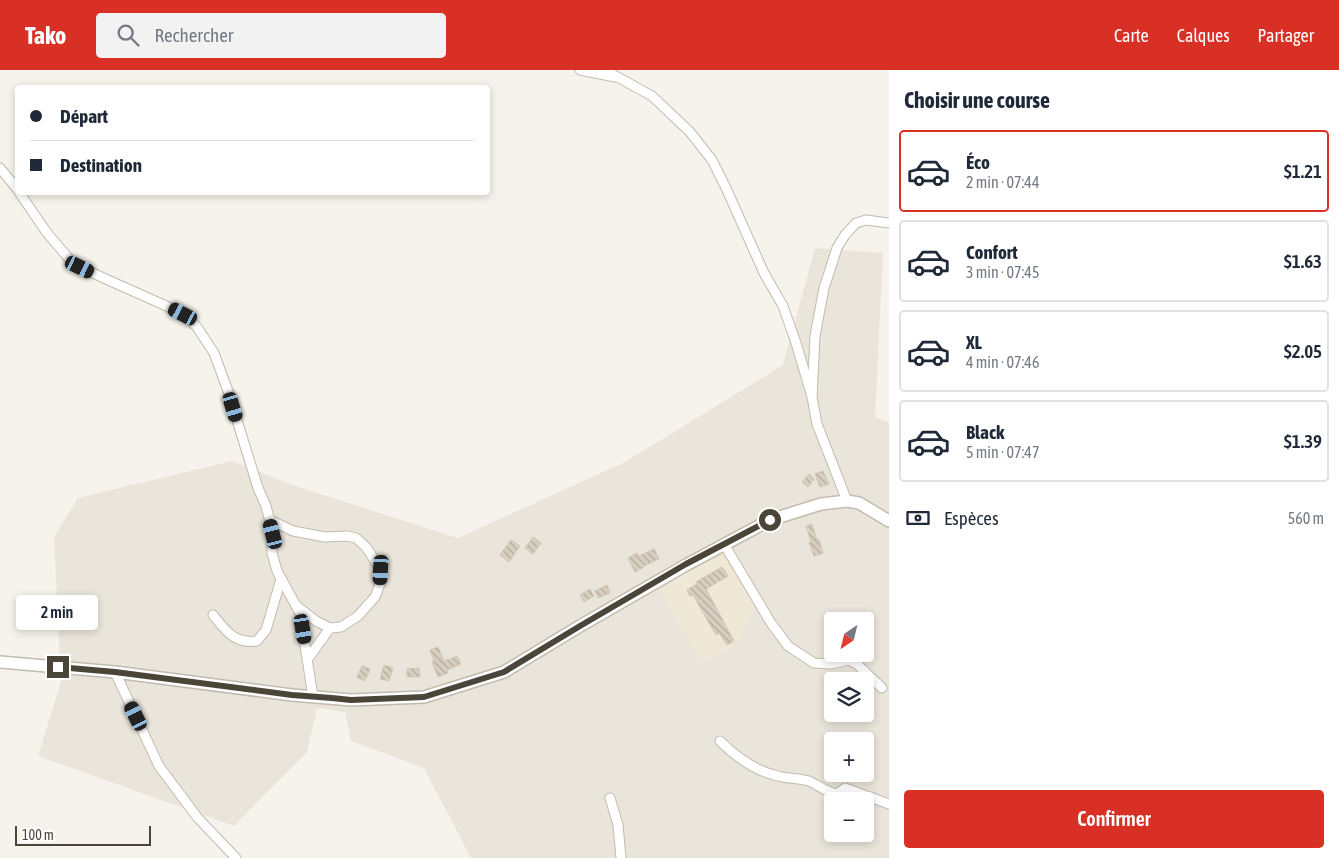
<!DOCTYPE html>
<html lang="fr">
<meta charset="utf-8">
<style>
body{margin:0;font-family:"Asap Condensed",sans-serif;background:#f2f2f3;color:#1f2937;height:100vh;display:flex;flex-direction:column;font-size:19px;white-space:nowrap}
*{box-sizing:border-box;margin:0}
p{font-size:16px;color:#747a83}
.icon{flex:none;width:28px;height:28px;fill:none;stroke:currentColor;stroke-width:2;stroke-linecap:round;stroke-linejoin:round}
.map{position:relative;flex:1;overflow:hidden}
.drawer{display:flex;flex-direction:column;background:#fff;width:450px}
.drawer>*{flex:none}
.guide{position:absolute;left:15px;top:15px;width:475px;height:110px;border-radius:5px;box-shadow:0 2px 8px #0003;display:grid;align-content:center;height:110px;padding:0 15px;background:#fff}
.needle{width:32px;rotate:215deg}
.fabs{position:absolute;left:824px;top:542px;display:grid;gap:10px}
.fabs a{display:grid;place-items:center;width:50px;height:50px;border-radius:5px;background:#fff;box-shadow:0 2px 8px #0003;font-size:25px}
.scale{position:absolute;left:15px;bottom:12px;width:136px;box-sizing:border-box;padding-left:5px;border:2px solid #4b4439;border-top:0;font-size:14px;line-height:18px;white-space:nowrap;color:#4b4439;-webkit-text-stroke:4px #fff;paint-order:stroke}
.end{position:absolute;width:22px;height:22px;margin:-11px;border:6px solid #4b4439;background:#fff;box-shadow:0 0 0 2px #fff}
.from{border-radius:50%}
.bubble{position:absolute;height:35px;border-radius:5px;background:#fff;box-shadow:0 2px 8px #0003;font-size:16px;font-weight:600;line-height:35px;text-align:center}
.car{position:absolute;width:15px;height:30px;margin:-15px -8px;border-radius:6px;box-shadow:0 0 4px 1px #0007;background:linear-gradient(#222 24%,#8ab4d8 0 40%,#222 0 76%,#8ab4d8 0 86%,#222 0)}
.guide b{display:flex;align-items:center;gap:18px;height:48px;font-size:19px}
.guide b+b{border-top:1px solid #e0e1e3}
.guide i{width:12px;height:12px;background:#1f2937}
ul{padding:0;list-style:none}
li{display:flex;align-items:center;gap:15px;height:82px;margin:0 10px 8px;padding:0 5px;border:2px solid #e0e1e3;border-radius:5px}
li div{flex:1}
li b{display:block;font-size:19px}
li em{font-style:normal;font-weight:600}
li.on{border-color:#d93025}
li>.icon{width:45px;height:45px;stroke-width:1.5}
h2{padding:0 15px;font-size:22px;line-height:60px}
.pay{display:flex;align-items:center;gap:12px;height:55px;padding:0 15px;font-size:19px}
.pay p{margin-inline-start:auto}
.button{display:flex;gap:10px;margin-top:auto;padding:10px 15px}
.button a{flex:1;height:58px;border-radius:5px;background:#d93025;color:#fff;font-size:20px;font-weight:600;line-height:58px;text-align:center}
header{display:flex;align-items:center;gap:30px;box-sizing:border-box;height:70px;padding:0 25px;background:#d93025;color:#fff}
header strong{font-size:24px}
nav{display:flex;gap:28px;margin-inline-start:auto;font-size:18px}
.search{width:350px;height:45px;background:#f2f2f3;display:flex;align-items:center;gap:12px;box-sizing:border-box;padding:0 18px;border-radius:5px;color:#747a83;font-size:19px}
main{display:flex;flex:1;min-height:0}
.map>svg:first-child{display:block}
</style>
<header>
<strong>Tako</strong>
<div class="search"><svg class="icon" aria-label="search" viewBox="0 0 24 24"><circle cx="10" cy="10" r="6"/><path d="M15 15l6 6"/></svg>Rechercher</div>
<nav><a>Carte</a><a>Calques</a><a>Partager</a></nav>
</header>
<main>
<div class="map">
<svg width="889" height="788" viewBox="0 0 889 788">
<defs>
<pattern id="building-back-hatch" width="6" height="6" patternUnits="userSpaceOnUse" patternTransform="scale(1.25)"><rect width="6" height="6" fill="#d8cfc1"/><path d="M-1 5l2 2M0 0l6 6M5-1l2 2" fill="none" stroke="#b1aa9e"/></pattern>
</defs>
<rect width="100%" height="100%" fill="#f6f3ec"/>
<!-- residential -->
<path fill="#eae5da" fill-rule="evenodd" d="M815,178L883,183L875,347L889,353V788H471L424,698L351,671L345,642L317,638L307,682L234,756L38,686L61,612L54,467L78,428L232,391L292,415L458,468L625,392L783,295ZM832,551H865V584H832ZM832,611H865V644H832ZM832,671H865V704H832ZM832,731H865V764H832Z"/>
<!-- education -->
<path fill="#efe8d6" d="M723,480L755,535L733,578L701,592L660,520Z"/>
<!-- building -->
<g fill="url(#building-back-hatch)" stroke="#d3c7b4">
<path d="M823,401L829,414L820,417L815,404Z"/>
<path d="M809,404L814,409L808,417L802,412Z"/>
<path d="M812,454L817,470L819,469L823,483L814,486L809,472H811L806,456Z"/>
<path d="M533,467L541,473L533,484L525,478Z"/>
<path d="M511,470L520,476L509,492L500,485Z"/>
<path d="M654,479L659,489L644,496V497L635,502L628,488L637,483L639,486Z"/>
<path d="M722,497L728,506L706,519L734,571L727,575L719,563L716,565L693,525L690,526L687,520L697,514L696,512Z"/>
<path d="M607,515L610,523L598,528L595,521Z"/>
<path d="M590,519L594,526L584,532L580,525Z"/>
<path d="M438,577L444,591L457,586L461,594L447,600L448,603L438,607L432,592L434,591L430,580Z"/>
<path d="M384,595L393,598L389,611L380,609Z"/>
<path d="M362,596L370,599L365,611L357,607Z"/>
<path d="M419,598L420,607H407V599Z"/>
</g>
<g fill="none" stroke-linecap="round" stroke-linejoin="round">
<!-- minor casing -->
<g stroke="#c2bbae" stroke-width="11">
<g id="minor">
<path d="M580,0L615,7"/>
<path d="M608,0L612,4L652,26L690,62L712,90L726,118L764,203L783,236L796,273L812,327"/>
<path d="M0,98L18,120"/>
<path d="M19,122L47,163L71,191L80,197L108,210L162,234L183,244L197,257L214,283L228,321L258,418L266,436L273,464L272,483L277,501L300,543L313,627"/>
<path d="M847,431L817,354L812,327L815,266L824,218L837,178L845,165L856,153L866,150L889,153"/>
<path d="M270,450L293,461L325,467L347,466L356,468L366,477L381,500L380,514L375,527L358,546L341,557L330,558L307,590"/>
<path d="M724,474L771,553L788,576L814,593L831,594L849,590L857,594L882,618"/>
<path d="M297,536L316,551L330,558"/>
<path d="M213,545C226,561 234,574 257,571L266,560L281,509"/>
<path d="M115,602L159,696L197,747L236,788"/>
<path d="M720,671C736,687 755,701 778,706C788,709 799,708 809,711C818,715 826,722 837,724L845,718L889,734"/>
<path d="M610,728L618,755L621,788"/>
</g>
</g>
<!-- tertiary casing -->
<g stroke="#c2bbae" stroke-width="14">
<path id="tertiary" d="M0,592L115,602L292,625L351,630L424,627L504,602L580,556L686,495L770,450L821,434L847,431L859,433L889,451"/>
</g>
<!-- minor -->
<use href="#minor" stroke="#fff" stroke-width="9"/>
<!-- tertiary -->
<use href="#tertiary" stroke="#fff" stroke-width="11"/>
</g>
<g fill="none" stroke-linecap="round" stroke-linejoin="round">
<!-- route -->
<path stroke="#4b4439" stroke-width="6" d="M58,597L115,602L292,625L332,628L351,630L424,627L504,602L580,556L686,494L770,450"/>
</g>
</svg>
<div class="fabs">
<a><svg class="needle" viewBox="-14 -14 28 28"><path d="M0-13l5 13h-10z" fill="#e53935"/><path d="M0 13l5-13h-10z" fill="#747a83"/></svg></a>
<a><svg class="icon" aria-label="layers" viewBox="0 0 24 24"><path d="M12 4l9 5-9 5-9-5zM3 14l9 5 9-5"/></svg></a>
<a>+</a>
<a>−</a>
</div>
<div class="scale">100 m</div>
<i class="end from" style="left:770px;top:450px"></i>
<i class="end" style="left:58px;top:597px"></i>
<div class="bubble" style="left:16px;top:525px;width:82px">2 min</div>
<i class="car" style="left:80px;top:197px;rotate:116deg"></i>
<i class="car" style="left:183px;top:244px;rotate:297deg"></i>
<i class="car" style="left:233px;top:337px;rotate:163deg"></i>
<i class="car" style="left:273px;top:464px;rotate:346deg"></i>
<i class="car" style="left:381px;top:500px;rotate:183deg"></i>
<i class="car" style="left:303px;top:559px;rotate:171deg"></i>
<i class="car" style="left:136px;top:646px;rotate:334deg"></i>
<div class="guide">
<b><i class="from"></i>Départ</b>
<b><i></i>Destination</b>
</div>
</div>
<section class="drawer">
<h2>Choisir une course</h2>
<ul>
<li class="on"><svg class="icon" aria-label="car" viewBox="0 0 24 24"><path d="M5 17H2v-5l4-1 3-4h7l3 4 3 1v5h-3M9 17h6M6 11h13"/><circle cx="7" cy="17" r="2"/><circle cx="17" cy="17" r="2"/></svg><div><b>Éco</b><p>2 min · 07:44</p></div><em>$1.21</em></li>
<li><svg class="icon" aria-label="car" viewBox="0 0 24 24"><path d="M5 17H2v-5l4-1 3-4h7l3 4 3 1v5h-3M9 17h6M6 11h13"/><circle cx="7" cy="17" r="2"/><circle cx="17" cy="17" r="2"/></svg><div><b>Confort</b><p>3 min · 07:45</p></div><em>$1.63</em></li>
<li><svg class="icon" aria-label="car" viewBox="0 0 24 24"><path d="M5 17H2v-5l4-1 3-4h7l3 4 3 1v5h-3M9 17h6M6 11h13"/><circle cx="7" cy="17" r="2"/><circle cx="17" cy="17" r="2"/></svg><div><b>XL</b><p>4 min · 07:46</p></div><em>$2.05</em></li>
<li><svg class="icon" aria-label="car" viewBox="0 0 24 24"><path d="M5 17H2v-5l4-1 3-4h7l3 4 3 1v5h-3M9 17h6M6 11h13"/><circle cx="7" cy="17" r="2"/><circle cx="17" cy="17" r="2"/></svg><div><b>Black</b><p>5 min · 07:47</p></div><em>$1.39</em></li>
</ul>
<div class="pay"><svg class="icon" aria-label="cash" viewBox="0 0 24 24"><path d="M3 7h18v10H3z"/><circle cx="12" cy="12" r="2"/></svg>Espèces<p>560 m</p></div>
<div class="button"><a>Confirmer</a></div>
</section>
</main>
